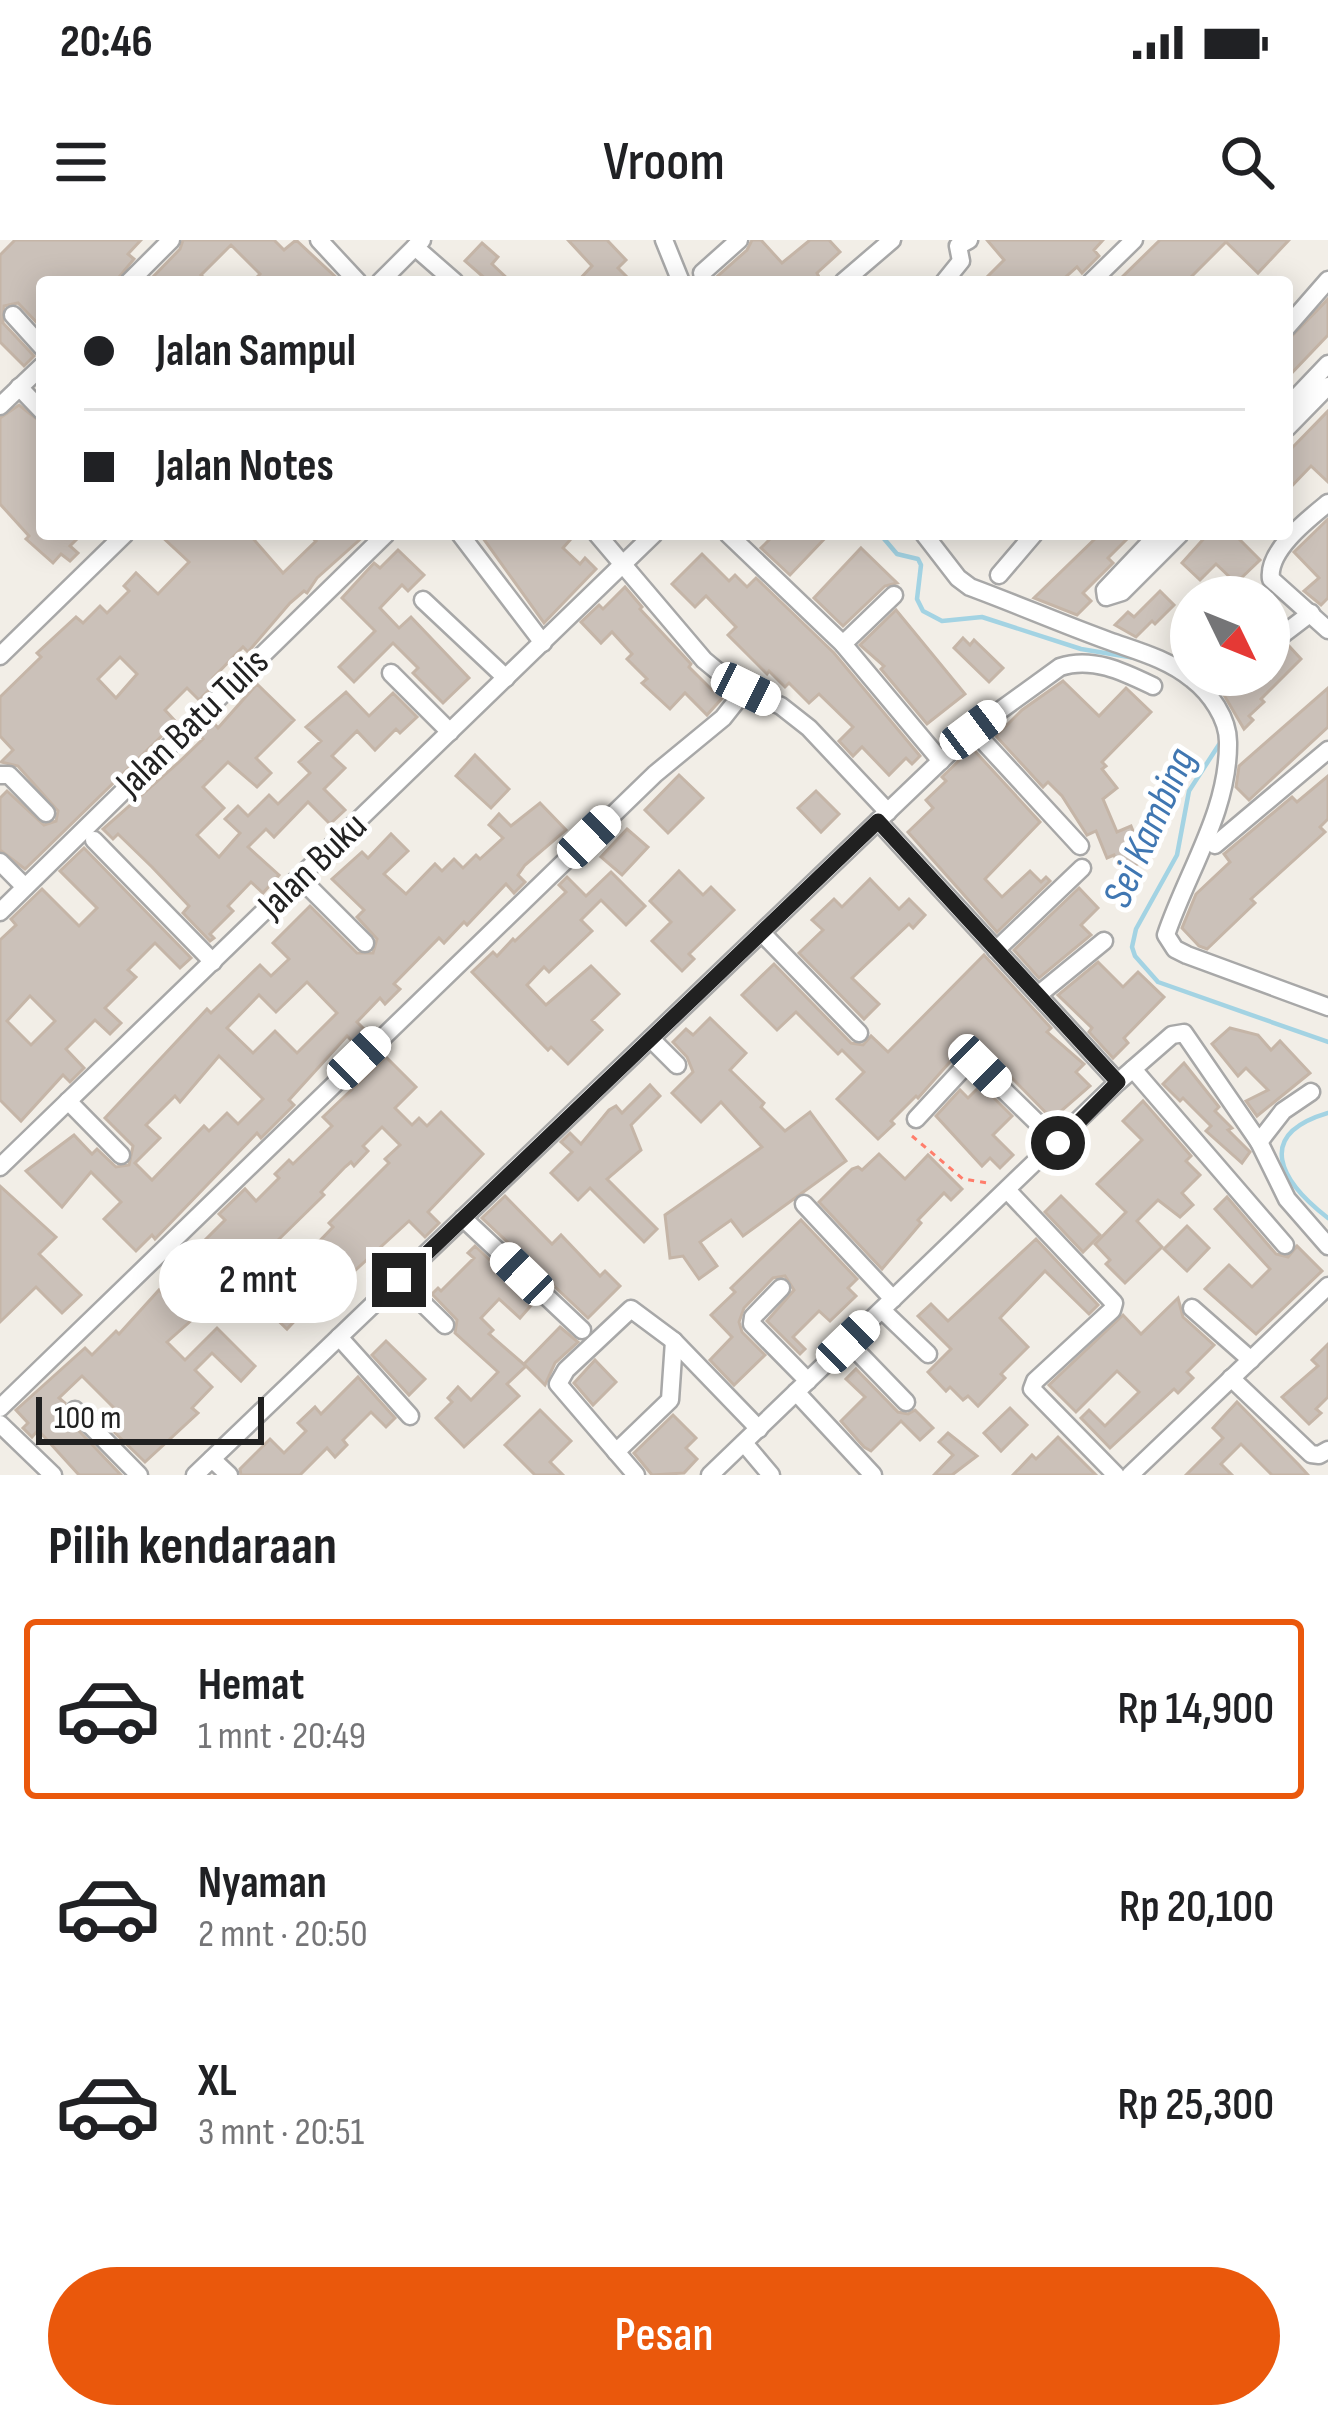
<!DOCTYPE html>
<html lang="id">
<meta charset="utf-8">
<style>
body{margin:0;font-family:"Sofia Sans Condensed",sans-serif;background:#f6f6f6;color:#202124;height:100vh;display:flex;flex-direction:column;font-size:45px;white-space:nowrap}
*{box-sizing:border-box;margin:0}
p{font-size:39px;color:#757577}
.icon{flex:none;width:66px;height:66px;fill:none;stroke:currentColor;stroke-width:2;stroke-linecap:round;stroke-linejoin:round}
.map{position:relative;height:1235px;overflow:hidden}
.details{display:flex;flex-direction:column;background:#fff;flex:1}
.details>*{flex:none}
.hud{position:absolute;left:36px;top:36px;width:1257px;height:264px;border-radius:12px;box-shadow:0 6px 30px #0003;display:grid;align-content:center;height:264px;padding:0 48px;background:#fff}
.needle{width:78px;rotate:133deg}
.fabs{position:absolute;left:1170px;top:336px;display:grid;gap:24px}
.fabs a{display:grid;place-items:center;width:120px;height:120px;border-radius:50%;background:#fff;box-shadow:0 6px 30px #0003;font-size:60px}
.scale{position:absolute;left:36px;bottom:30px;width:228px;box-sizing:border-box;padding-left:12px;border:6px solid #212121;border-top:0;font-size:33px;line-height:42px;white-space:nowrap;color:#212121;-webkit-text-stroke:9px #fff;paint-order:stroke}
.end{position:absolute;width:54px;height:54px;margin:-27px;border:15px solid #212121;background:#fff;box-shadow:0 0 0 6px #fff}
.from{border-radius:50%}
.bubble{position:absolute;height:84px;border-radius:42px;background:#fff;box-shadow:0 6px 30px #0003;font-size:39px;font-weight:600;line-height:84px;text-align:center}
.car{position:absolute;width:36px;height:72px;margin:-36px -18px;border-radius:15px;box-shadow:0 0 9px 3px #0007;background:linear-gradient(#fff 24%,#345 0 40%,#fff 0 76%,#345 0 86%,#fff 0)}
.hud b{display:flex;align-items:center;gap:42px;height:114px;font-size:45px}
.hud b+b{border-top:3px solid #e0e0e0}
.hud i{width:30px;height:30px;background:#202124}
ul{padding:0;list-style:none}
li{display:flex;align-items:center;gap:36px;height:180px;margin:0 24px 18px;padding:0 24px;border:6px solid transparent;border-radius:12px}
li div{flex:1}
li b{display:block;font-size:45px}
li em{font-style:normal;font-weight:600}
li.on{border-color:#ea580c}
li>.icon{width:108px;height:108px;stroke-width:1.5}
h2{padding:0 48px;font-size:54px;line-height:144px}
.cta{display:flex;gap:24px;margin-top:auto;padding:24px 48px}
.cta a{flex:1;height:138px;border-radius:72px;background:#ea580c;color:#fff;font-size:48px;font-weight:600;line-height:138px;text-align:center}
.status{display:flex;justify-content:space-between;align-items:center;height:84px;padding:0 60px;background:#fff;direction:ltr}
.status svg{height:33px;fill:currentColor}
header{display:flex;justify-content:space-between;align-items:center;height:156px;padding:0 48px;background:#fff;font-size:54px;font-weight:600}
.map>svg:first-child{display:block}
</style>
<div class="status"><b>20:46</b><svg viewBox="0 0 49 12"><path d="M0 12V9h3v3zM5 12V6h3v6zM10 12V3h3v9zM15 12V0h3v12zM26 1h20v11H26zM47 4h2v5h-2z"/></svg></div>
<header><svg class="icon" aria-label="menu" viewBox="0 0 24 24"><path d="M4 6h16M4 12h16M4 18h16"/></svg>Vroom<svg class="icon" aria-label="search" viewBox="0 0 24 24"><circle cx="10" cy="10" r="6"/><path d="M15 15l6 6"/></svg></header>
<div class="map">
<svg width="1328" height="1235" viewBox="0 0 1328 1235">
<rect width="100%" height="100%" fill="#f2eee7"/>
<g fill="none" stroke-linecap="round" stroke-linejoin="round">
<!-- stream -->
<g stroke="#a3d3e3" stroke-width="4.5">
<path d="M880,294L897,314L918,319L921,325L917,359L923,371L942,381L982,377L1081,409L1135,418"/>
<path d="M1220,503L1189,551L1177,615L1136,689L1132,707L1135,716L1158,742L1328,802"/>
<path d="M1328,873C1254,895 1280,941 1328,978"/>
</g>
</g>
<!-- building -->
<g fill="#cbc1b9" stroke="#c5b5a7" stroke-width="3" fill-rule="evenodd">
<path d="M15,0H141L128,14L134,19L115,42H42V88L18,63L4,66L3,83L34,116L24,126L0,102V15Z"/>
<path d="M183,0H274L284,10L296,0L341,42H252L260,34L231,5L201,35L208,42H148L180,9Z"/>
<path d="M568,0H607L626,20L618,28L632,42H577L592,26Z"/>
<path d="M752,0H761L782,23L810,0H829L840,12L817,33L819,37L813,42H711L747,10Z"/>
<path d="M987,0H1103L1094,10L1099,16L1082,33L1077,27L1060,42H982L1004,20Z"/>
<path d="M1160,0H1289L1258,33L1226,2L1186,42H1117Z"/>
<path d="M482,3L498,17L492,24L511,42H489L465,21Z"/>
<path d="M1328,59V95L1287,138V101Z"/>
<path d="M19,165L42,183V294H82L70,306L78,313L70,321L61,314L53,323L26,299L29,296L0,264V178Z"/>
<path d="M1328,171V242L1311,226L1287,251V213Z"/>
<path d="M1328,279V358L1321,365L1304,351L1319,338L1294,312Z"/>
<path d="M159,294H249L283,333L316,301L308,294H366L317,338L307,353L304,351L290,363L248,412L243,407L213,438L217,442L199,460L187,448L165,470L176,482L25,629L0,610V558L7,551L44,585L56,581L58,571L18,526L1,522L13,510L0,496V457L41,417L37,413L76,377L83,383L100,366L107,373L129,351L124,346L136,333L158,354L189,322ZM120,417L137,434L116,458L98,439Z"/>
<path d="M480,294H564L570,300L563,308L580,324L585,318L596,329L544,383Z"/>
<path d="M775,294H829L790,335L761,308Z"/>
<path d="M1100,294H1132L1108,318L1113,323L1083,353L1091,361L1077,375L1034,358Z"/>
<path d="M1208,294H1234L1260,320L1236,343L1216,324L1200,340L1182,323Z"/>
<path d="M861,308L897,343L885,346L843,386L814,358Z"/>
<path d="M398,310L424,335L408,351L402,345L380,368L399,388L411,377L469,438L443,463L413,433L418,428L393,403L354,442L339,427L375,391L342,358L374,323L380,328Z"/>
<path d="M702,314L729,341L735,335L747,347L756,338L834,413L920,516L912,524L906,518L889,535L862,507L853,516L839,501L853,487L819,454L809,463L789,443L785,447L769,431L767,434L728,395L736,387L706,356L695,367L672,344Z"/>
<path d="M625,347L642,367L640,369L691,424L689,427L712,450L715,447L724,456L707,475L685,453L670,469L642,443L647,439L627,419L632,414L612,392L601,403L581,382L599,365L603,369Z"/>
<path d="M1160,351L1174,365L1155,384L1152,381L1136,397L1115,385L1128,372L1134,377Z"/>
<path d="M896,370L965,454L927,484L881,429L884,426L860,405Z"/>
<path d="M963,398L970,405L974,400L1003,428L989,442L954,408Z"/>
<path d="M1289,406L1301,419L1261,459L1264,462L1249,476L1253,480L1244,489L1224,455L1247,435H1269V418Z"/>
<path d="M1063,441L1099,476L1126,448L1151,472L1102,522L1106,526L1102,529L1117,548L1103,559L1117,592L1131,586L1145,621L1121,631L1114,615L1107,618L1096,591L1087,595L1062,556L1048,542L1043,547L996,496L1022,470Z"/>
<path d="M257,444L294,480L256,518L271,533L257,547L228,522L203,547L224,568L197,595L219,617L240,593L225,579L238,566L248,576L269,555L278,564L310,533L299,522L321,501L306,487L346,452L369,476L393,453L417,477L400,493L396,489L375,510L357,491L332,516L345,528L324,549L345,570L330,584L308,562L274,597L266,589L248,607L279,635L263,653L251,642L228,666L233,671L210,694L214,698L210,701L183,673L189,666L152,627L118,594L113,599L103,589L178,523L203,499L199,495L213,482L218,488Z"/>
<path d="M1328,448V487L1249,560L1236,547L1239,526Z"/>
<path d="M972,508L1040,582L985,639L1002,657L1030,631L1041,642L1046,637L1050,641L997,692L908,592L933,568L926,560L946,541L942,537Z"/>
<path d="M475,515L509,549L491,568L456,536Z"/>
<path d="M679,535L703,558L668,593L645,570Z"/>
<path d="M1328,536V579L1320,587L1325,592L1251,659L1255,663L1207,709L1199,706L1182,688L1196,654L1230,622L1224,614L1292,557L1297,562Z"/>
<path d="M816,551L839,574L821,592L798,568Z"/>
<path d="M540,563L566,590L525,625L518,635L525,642L514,653L506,644L467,685L464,682L444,703L439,698L394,744L400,749L385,764L380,758L357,782L366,791L354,803L347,796L289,860L294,865L261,898L257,893L155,999L152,995L136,1011L104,979L121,962L91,932L62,967L26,931L74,895L92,914L97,909L116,927L129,925L133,906L105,878L207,769L211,773L260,725L271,736L289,719L273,703L310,666L357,713H373L377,699L357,677L364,670L332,639L362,612L368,618L391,594L408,611L384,634L406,654L435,624L442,631L454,619L463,628L476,615L480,619L503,598L489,585L499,574L511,586ZM307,742L337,773L297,813L275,791L253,813L227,788L259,755L276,772ZM219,816L263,859L238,884L227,873L209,891L204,886L152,940L135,923L160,898L146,885L175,856L180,862Z"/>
<path d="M627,589L648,607L622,635L601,617Z"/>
<path d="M84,608L191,718L180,728L155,703L128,730L136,737L105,768L121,783L110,794L95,780L66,809L84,828L70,842L63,835L21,881L0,860V700L16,685L11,679L42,649L79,686L97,668L60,631ZM30,756L55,781L31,805L7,781Z"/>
<path d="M679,631L703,655L711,647L734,670L689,714L694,719L682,731L652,701L671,682L650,661Z"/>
<path d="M611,632L645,666L626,685L601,660L581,680L592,691L549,732L544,727L527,745L546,765L591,726L619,754L592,780L602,790L568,824L551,807L548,810L472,732L493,712L497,716L513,699L515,701L566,652L559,645L567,637L586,656Z"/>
<path d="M870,639L899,669L909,659L925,675L913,688L909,684L852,738L879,764L864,779L799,713L823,690L812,680L834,659L842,667Z"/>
<path d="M1079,648L1098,668L1081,685L1091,695L1039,738L1014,710Z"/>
<path d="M984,715L1051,788L1047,792L1084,824L1076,832L1090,846L1052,879L972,797L918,858L916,856L891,881L894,884L878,899L837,859L864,832L842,810L838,814L796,772L777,790L742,755L774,724L851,803L863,805L871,796L888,812Z"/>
<path d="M1098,722L1123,747L1138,732L1164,757L1124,798L1128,803L1113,818L1089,792L1092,788L1058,755Z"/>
<path d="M710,778L746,813L730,830L764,863L761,867L785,891L810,872L846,921L743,996L731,980L700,1002L717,1026L699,1039L683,1016L670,1018L665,975L762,907L721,862L701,882L672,853L693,832L687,817L673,802L686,789L693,795Z"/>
<path d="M1230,788L1258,795L1271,810L1280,801L1310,833L1257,876L1246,861L1268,850L1246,828L1238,836L1212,804Z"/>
<path d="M386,817L416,847L395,868L412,885L419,878L427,886L441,872L483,914L428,972L439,983L425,997L409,981L336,1048L339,1051L312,1077L305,1070L287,1089L261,1064L280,1045L260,1025L242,1042L231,1032L206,1057L212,1062L167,1102L185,1120L217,1088L255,1126L241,1141L212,1113L195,1130L212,1147L192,1168L198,1173L145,1222L109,1187L121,1175L82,1136L59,1158L65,1163L63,1174L121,1235H79L38,1190L32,1197L23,1188L28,1183L16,1170L85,1108L92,1115L116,1091L119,1094L159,1050L163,1054L187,1030L181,1024L225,980L219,974L245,949L256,961L279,938L275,934L289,920L293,924L332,886L323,877ZM382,887L400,905L385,919L389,923L329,983L333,987L305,1016L300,1011L289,1021L273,1005L324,955L321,952L345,927L351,922L354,926L368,911L363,906Z"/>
<path d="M1184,823L1219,867L1215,871L1232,888L1228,890L1250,912L1242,923L1206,891L1211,886L1183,858L1180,861L1163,844Z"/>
<path d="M650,845L660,856L631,885L641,910L607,939L657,989L644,1002L590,948L578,960L551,933L572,912L561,902L570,893L581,904L609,870L616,866L622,873Z"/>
<path d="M981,845L1012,876L993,895L1013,915L1000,928L990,918L982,926L936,876L960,850L968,858Z"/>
<path d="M1143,861L1191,916L1186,921L1200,935L1182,953L1193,965L1180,977L1158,960L1137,981L1162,1007L1125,1043L1106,1024L1110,1020L1095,1004L1126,972L1097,944L1142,900L1123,881Z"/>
<path d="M879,914L905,939L928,915L962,949L951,960L944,953L918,980L921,983L882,1029L819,962L852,929L858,927L862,930Z"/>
<path d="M0,946L56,997L39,1014L81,1055L62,1073L36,1047L0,1082Z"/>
<path d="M505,956L552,1004L561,995L600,1036L605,1031L620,1046L588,1078L482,978Z"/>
<path d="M1061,956L1100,995L1083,1012L1045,972Z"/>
<path d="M1227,957L1276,1014L1288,1017L1297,1006L1322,1031L1256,1094L1205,1049L1229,1025L1252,1047L1270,1029L1215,969Z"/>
<path d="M801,980L857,1039L848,1048L856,1056L830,1081L819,1071L793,1097L805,1109L800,1114L767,1081L794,1050L785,1036L773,1038L744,1068L739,1082L742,1092L765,1115L734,1145L710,1120L732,1097L711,1075L735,1052L731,1048Z"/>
<path d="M1187,986L1209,1008L1187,1031L1164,1009Z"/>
<path d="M1036,999L1098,1065L1089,1074L1045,1031L1000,1078L1028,1107L1001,1134L1005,1138L978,1166L968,1156L963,1160L950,1147L946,1151L928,1132L951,1109L918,1076L931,1064L948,1081Z"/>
<path d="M475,1006L534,1062L520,1078L499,1059L481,1078L493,1090L489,1094L526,1126L507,1144L519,1156L464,1207L436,1178L452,1162L448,1158L458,1147L471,1160L498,1132L455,1093L457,1080L432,1054L438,1048L441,1051L474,1018L468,1013Z"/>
<path d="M1178,1058L1183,1077L1214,1105L1187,1132L1193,1138L1178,1153L1174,1149L1110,1208L1081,1178L1089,1170L1105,1186L1139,1152L1117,1131L1076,1172L1049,1145L1123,1075L1141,1094Z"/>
<path d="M560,1087L578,1102L555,1123L545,1145L524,1124Z"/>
<path d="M386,1101L425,1139L409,1155L372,1115Z"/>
<path d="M1328,1104V1157L1316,1169L1321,1173L1309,1184L1282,1157L1318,1126L1312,1120Z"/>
<path d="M595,1120L616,1142L593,1165L574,1143Z"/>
<path d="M856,1129L898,1172L908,1174L915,1170L933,1188L920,1200L901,1181L871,1211L864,1207L841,1181L865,1157L846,1139Z"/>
<path d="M358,1137L395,1178L386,1187L371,1172L343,1200L347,1205L335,1217L327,1208L300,1235H241L240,1229L270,1199L284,1213L306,1191L298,1183L315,1167L321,1174Z"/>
<path d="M1237,1162L1299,1225L1308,1235H1272L1241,1204L1221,1224L1232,1235H1186L1223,1198L1213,1188Z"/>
<path d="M1010,1168L1027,1185L1001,1211L984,1193Z"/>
<path d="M540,1170L571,1201L550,1222L563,1235H535L505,1205Z"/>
<path d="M673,1175L696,1198L686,1208L697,1219L684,1233L652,1235L634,1213Z"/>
<path d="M948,1193L977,1216L952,1235H934L953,1215L939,1202Z"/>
<path d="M1058,1197L1096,1235H1013L1032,1215L1036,1219Z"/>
</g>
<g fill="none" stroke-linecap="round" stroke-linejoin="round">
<!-- minor casing -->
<g stroke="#a8a8a8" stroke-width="21">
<g id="minor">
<path d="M319,0L358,42"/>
<path d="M664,0L681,42"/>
<path d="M415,7L455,42"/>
<path d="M702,33L739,0"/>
<path d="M129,42L171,0"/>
<path d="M380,42L422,0"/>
<path d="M843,42L892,0"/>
<path d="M944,42L961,21L958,6L969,0"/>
<path d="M1091,42L1134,0"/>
<path d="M13,75L42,107"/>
<path d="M1287,87L1328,40"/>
<path d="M19,147L42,171"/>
<path d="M0,166L42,126"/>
<path d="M1287,167L1328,124"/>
<path d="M1287,188L1328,146"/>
<path d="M1328,263C1307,280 1267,311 1271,339L1328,390"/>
<path d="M460,294L543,403"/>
<path d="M597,294L704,420L733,444L781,466L809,488L888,572"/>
<path d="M728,294L843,404L941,521"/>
<path d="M924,294L958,338L970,347C1016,364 1062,384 1109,401C1137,411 1168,419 1192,439C1210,453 1228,478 1228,502C1229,571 1187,632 1166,695L1175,709L1187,715L1328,767"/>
<path d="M1158,294L1105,350L1106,357L1122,352L1180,294"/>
<path d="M999,335L1034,294"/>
<path d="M423,360L506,438"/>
<path d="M843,404L894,355"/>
<path d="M1269,405L1311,373"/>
<path d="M0,416L125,294"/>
<path d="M391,433L450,492"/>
<path d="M1228,436L1229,435"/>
<path d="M973,490L1080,606"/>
<path d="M0,535H9L46,573"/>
<path d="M878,581L1118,842"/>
<path d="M94,600L213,722"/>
<path d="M1215,605L1328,510"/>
<path d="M0,622L25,647"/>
<path d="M300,638L365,703"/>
<path d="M0,672L386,294"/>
<path d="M762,693L859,793"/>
<path d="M996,710L1082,628"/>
<path d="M1038,755L1104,701"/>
<path d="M651,799L677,825"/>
<path d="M1133,829L1285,1005"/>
<path d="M68,861L121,915"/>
<path d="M916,879L968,823L975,822L1058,903"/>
<path d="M1259,902L1287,959L1328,1006"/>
<path d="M0,927L654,294"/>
<path d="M1007,950L1114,1063L1112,1070L1035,1141L1032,1149L1116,1235"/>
<path d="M804,964L893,1059"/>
<path d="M463,978L582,1090"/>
<path d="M399,1040L445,1085"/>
<path d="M781,1048L753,1077L752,1084L808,1141"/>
<path d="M1192,1068L1251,1120"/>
<path d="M882,1070L928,1114"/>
<path d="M339,1097L410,1176"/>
<path d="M848,1102L906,1162"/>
<path d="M1231,1138L1311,1214L1319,1215L1328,1210"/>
<path d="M796,1152L873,1235"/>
<path d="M0,1168L655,534L723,478L746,449"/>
<path d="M75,1170L139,1235"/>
<path d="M0,1184L53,1235"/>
<path d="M744,1203L771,1235"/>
<path d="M616,1212L670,1160L674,1101"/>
<path d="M212,1219L229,1235"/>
<path d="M195,1235L973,490L1060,427C1092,416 1124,432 1153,446"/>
<path d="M636,1235L558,1144L566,1130L631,1069L674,1101L759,1189"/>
<path d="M710,1235L1118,842L1172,795L1184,793L1259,902L1283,871L1311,852"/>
<path d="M1130,1235L1328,1046"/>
</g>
</g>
<!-- path -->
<path stroke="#ff7d6b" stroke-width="3" stroke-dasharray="6 6" stroke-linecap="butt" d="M912,896L963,939L988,943"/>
<!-- minor -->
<use href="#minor" stroke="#fff" stroke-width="16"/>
</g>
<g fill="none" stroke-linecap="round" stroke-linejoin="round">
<!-- route -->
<path stroke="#212121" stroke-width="15" d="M399,1040L878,581L1118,842L1058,903"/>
</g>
<g text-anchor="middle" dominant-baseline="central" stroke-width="10" stroke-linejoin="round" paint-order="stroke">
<!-- street labels -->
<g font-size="39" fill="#212121" stroke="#fff">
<text transform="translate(193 483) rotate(-44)">Jalan Batu Tulis</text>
<text transform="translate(313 626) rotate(-44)">Jalan Buku</text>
</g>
<!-- water labels -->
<g font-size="42" font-style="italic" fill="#4077b2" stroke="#fff">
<text transform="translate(1150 588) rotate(-66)">Sei Kambing</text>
</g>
</g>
</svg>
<div class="fabs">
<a><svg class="needle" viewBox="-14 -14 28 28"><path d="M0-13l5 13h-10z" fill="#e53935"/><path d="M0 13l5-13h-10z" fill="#757577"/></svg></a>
</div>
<div class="scale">100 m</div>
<i class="end from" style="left:1058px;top:903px"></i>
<i class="end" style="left:399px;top:1040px"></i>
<div class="bubble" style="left:159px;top:999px;width:198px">2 mnt</div>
<i class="car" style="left:746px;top:449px;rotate:116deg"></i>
<i class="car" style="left:973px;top:490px;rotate:53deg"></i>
<i class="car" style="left:589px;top:597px;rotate:46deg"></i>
<i class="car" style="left:359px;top:818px;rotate:46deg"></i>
<i class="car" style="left:980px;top:826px;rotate:135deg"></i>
<i class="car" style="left:522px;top:1034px;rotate:314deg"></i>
<i class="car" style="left:848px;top:1102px;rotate:46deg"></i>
<div class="hud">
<b><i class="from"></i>Jalan Sampul</b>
<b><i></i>Jalan Notes</b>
</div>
</div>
<section class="details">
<h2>Pilih kendaraan</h2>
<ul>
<li class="on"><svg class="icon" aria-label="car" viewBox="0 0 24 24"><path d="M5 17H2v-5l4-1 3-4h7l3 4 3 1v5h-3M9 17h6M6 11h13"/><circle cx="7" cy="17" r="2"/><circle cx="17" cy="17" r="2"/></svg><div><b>Hemat</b><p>1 mnt · 20:49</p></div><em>Rp 14,900</em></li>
<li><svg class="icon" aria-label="car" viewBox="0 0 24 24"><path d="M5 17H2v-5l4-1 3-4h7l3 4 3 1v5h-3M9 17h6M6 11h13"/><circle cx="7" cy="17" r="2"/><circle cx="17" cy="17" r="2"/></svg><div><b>Nyaman</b><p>2 mnt · 20:50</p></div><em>Rp 20,100</em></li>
<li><svg class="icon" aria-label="car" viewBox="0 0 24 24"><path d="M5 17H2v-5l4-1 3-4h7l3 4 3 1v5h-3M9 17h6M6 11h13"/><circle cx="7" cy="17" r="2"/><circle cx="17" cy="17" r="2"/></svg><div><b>XL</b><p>3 mnt · 20:51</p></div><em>Rp 25,300</em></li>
</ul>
<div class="cta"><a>Pesan</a></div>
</section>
